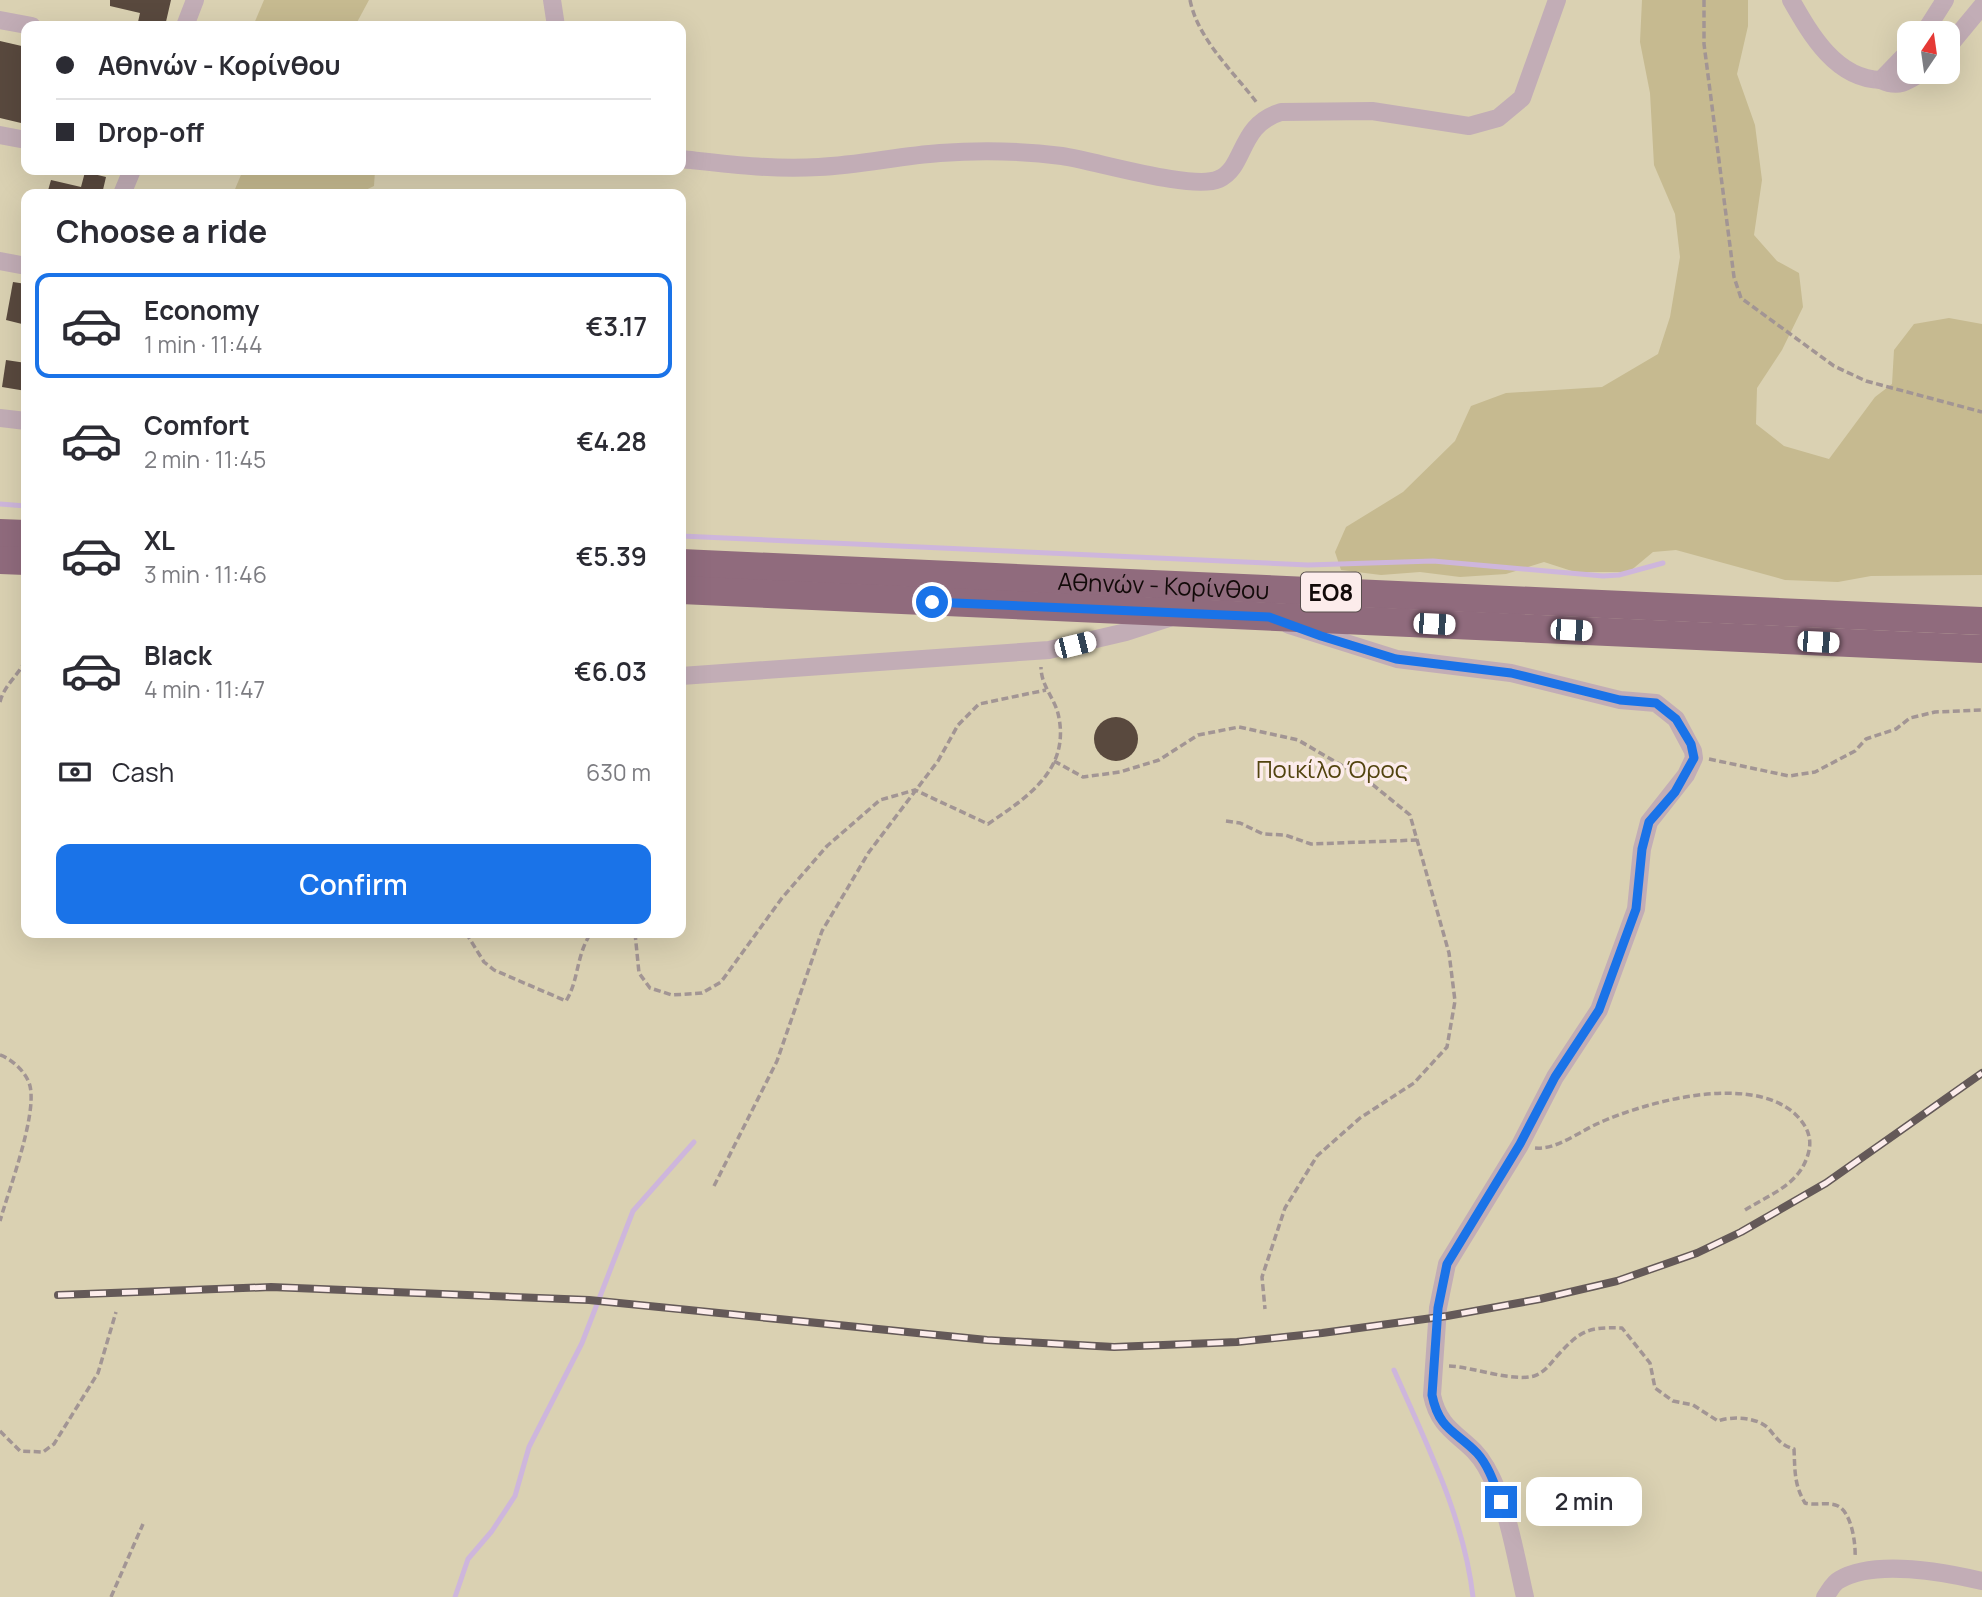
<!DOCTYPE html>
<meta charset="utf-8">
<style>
body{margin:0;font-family:Manrope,sans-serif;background:#f7f7f7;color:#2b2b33;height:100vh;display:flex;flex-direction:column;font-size:26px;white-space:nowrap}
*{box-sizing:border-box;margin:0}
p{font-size:23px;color:#7c7c81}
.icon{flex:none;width:38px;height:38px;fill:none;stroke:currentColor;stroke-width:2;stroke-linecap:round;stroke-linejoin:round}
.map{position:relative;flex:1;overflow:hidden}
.drawer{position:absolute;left:21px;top:189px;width:665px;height:749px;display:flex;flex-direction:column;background:#fff;border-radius:14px;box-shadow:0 7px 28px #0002}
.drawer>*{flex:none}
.guide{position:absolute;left:21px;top:21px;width:665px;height:154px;border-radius:14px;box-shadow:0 7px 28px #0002;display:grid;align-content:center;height:154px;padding:0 35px;background:#fff}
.needle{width:46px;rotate:13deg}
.controls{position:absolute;left:1897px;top:21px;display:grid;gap:14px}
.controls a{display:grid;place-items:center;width:63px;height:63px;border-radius:14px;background:#fff;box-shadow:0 7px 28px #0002;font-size:35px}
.end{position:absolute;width:32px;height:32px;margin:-16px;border:9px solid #1a73e8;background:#fff;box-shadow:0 0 0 4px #fff}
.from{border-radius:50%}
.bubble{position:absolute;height:49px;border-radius:14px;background:#fff;box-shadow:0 7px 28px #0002;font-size:23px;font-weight:600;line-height:49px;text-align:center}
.car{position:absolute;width:21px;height:42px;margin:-21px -10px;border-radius:9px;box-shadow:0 0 5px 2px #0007;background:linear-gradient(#fff 24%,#345 0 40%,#fff 0 76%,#345 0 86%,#fff 0)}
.guide b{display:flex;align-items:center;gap:24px;height:66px;font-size:26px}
.guide b+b{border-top:2px solid #e1e1e2}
.guide i{width:18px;height:18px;background:#2b2b33}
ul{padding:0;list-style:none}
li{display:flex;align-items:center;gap:21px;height:105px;margin:0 14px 10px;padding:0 21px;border:4px solid transparent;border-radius:14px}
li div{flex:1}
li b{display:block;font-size:26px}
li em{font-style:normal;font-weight:600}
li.current{border-color:#1a73e8}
li>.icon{width:63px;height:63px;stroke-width:1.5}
h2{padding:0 35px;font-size:32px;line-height:84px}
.pay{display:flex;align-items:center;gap:18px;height:77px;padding:0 35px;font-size:26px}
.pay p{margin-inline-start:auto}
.button{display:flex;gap:14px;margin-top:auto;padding:14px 35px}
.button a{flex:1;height:80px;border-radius:14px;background:#1a73e8;color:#fff;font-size:28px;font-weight:600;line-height:80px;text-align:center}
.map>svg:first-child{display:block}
</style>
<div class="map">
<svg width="1982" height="1597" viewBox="0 0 1982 1597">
<rect width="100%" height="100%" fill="#fceceb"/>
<!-- green -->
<path fill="#dad1b2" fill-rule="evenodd" d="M0,0H1982V1597H0ZM26,26H681V170H26ZM1909,33H1948V72H1909ZM26,194H681V933H26Z"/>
<!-- forest -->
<g fill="#c6ba90">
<path d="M264,0H369L355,26H253Z"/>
<path d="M1642,0H1748V26L1737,74L1755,125L1762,180L1754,235L1777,261L1799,273L1803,307L1782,350L1757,388L1756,424L1784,446L1829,459L1875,397L1892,384L1894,350L1914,324L1949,318L1982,324V575L1871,576L1838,582L1785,580L1676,550L1653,552L1629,572H1575L1544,562L1506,574L1460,577L1420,572L1381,575L1341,570L1335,552L1346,527L1403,492L1455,441L1471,406L1506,393L1602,387L1658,354L1670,317L1680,257L1675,214L1654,165L1650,93L1640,42Z"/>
<path d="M243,170H375L374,186L357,194H233Z"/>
</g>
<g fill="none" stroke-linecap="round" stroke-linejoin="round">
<!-- stream -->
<g stroke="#ceb6dc" stroke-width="5">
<path d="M0,504L26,506"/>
<path d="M681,536L1308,565L1433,561L1603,576L1619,575L1663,563"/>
<path d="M1394,1370C1426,1443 1464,1517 1473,1597"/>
<path d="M455,1597L468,1559L492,1531L515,1496L529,1447L582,1343L633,1211L694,1142"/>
</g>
</g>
<!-- building -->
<g fill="#59493e">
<path d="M110,0H171L165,26L138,22L140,13L110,6Z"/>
<path d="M0,41L26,47V98L21,123L0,118Z"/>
<path d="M85,172L106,177L102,194H47L51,180L81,187Z"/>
<path d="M13,282L26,284V325L6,320Z"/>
<path d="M6,360L26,363V391L2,387Z"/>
<circle cx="1116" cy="739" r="22"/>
</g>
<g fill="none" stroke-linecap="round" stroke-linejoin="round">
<!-- path -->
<g stroke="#a29594" stroke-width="3.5" stroke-dasharray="7 3.5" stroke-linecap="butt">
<path d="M1190,0C1198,40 1234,72 1257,103"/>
<path d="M1704,0V44L1734,277L1741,298L1834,366L1866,381L1982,412"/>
<path d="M0,702C4,685 19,675 26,659"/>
<path d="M1709,759L1789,776L1815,772L1855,751L1866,739L1896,729L1910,718L1935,712L1982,710"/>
<path d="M1054,761L1083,777L1120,772L1159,760L1198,735L1239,727L1298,740L1367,780L1410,815L1449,953L1455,1001L1447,1047L1414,1083L1360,1118L1317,1156L1285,1208L1262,1277L1265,1309"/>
<path d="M1226,821L1240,823L1263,834L1285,835L1311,844L1417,840"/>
<path d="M466,933L484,962L494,970L566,1001C579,980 576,955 591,933"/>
<path d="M628,933L635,937"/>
<path d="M635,933L639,973L650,988L672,995L702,993L721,982L782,898L827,846L880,800L915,790L988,824C1026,798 1069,771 1059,718C1056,699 1041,687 1041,667"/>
<path d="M0,1055C12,1059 27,1073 30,1086C37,1116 9,1189 0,1221"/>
<path d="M1535,1148C1557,1150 1580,1131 1599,1123C1648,1101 1749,1074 1794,1113C1809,1127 1814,1141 1806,1160C1796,1186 1767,1196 1745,1210"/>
<path d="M714,1186L777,1061L822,931L869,852L938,761L958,725L979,704L1046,690"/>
<path d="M1449,1366C1473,1367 1512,1382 1534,1376C1545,1372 1550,1364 1558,1355C1581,1330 1588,1327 1622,1328L1650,1363L1655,1388L1673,1401L1693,1405L1718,1421C1731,1416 1757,1417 1768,1428C1777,1438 1780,1445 1794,1449C1795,1470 1794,1485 1805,1503C1815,1506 1828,1501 1838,1506C1852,1513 1856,1545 1855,1558"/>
<path d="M0,1431L20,1451L43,1452L54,1444L98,1373L116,1312"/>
<path d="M111,1597L143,1524"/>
</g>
<!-- minor -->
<g stroke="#c2adb6" stroke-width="18">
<path d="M552,0L556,26"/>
<path d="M1791,0C1811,35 1836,79 1881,80L1909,51"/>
<path d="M0,20L32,26"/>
<path d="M185,26L195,0"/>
<path d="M1924,33L1945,0"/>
<path d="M1948,47L1982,6"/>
<path d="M1881,80C1898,88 1907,82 1922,72"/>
<path d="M0,135L26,140"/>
<path d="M681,159C727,164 772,170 819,167C860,165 899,156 940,153C980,150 1023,151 1062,156C1096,161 1193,191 1219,179C1246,167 1238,125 1281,112L1372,111L1469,126L1498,118L1522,98L1557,0"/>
<path d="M122,194L132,170"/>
<path d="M0,261L26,266"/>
<path d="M0,418L26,421"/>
<path d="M1289,625L1397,659L1511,673L1620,700L1656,703L1676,719L1693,751L1694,758L1686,775L1649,822L1642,849L1636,909L1599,1010L1555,1077L1520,1145L1447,1264L1438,1308L1432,1395C1440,1435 1469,1436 1486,1467C1508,1505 1515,1554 1525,1597"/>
<path d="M681,676L1049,650L1126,632L1172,617"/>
<path d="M1825,1597C1829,1592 1833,1583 1839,1580C1874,1559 1944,1572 1982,1581"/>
</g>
<!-- trunk -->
<g stroke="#906b7d" stroke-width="28">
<path d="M0,533L26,534"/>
<path d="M0,560L26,561"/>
<path id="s1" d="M681,563L1982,621"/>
<path d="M681,590L1982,649"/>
</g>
<!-- rail casing -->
<g stroke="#645958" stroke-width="8">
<path id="rail" d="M58,1295L271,1287L589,1300L987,1340L1114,1347L1237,1342L1322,1333L1447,1316L1540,1299L1617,1281L1697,1253L1741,1232L1826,1183L1982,1073"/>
</g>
<!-- rail -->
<use href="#rail" stroke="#fceceb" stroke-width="5" stroke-dasharray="16" stroke-linecap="butt"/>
</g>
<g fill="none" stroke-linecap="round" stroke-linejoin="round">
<!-- route -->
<path stroke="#1a73e8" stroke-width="9" d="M932,602L1269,617L1321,636L1396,659L1511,673L1620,700L1656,703L1676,719L1691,744L1694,758L1675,792L1649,822L1642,849L1636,909L1599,1010L1555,1077L1520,1144L1447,1264L1438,1308L1432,1395C1439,1430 1456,1431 1477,1453C1489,1466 1495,1486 1501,1502"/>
</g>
<g text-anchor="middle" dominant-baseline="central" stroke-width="7" stroke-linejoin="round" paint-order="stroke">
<!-- shield labels -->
<rect fill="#fceceb" stroke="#584e4d" stroke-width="2" x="1301" y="572.5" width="60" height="39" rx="5"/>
<g font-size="23" font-weight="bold" fill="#120a09">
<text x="1331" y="592">ΕΟ8</text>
</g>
<!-- street labels -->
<g font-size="24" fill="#120a09" stroke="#fceceb">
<text stroke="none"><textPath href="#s1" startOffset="483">Αθηνών - Κορίνθου</textPath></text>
</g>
<!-- park labels -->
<g font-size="24" fill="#52440f" stroke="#fceceb">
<text x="1332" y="768">Ποικίλο Όρος</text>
</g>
</g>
</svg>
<div class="controls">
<a><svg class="needle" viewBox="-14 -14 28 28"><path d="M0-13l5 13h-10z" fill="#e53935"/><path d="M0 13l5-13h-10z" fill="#7c7c81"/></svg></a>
</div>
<i class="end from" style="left:932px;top:602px"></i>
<i class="end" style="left:1501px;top:1502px"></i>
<div class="bubble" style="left:1526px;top:1477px;width:116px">2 min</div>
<i class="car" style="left:1434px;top:624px;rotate:93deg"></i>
<i class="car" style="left:1571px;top:630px;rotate:93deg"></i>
<i class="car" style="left:1818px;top:642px;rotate:93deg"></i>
<i class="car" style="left:1075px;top:645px;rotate:76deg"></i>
<div class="guide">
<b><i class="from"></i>Αθηνών - Κορίνθου</b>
<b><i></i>Drop-off</b>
</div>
<section class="drawer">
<h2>Choose a ride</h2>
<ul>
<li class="current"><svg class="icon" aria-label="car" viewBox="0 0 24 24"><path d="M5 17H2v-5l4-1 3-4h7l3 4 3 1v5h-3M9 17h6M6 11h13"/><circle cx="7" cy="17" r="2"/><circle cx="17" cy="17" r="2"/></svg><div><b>Economy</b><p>1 min · 11:44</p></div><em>€3.17</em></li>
<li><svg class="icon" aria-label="car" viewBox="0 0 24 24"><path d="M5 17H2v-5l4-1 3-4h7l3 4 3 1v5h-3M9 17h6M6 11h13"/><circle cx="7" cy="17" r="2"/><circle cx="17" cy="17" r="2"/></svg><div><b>Comfort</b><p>2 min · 11:45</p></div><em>€4.28</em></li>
<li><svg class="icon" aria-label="car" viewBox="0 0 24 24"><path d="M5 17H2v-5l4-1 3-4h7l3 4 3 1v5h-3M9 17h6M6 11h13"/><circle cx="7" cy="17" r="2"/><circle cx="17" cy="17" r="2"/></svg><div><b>XL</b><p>3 min · 11:46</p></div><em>€5.39</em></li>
<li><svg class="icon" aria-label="car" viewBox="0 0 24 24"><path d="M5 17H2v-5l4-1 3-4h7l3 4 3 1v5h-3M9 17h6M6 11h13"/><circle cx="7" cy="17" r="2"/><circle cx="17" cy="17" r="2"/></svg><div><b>Black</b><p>4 min · 11:47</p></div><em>€6.03</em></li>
</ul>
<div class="pay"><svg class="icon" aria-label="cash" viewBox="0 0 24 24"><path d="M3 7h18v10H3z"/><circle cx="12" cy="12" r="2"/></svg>Cash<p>630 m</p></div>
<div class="button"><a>Confirm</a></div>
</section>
</div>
